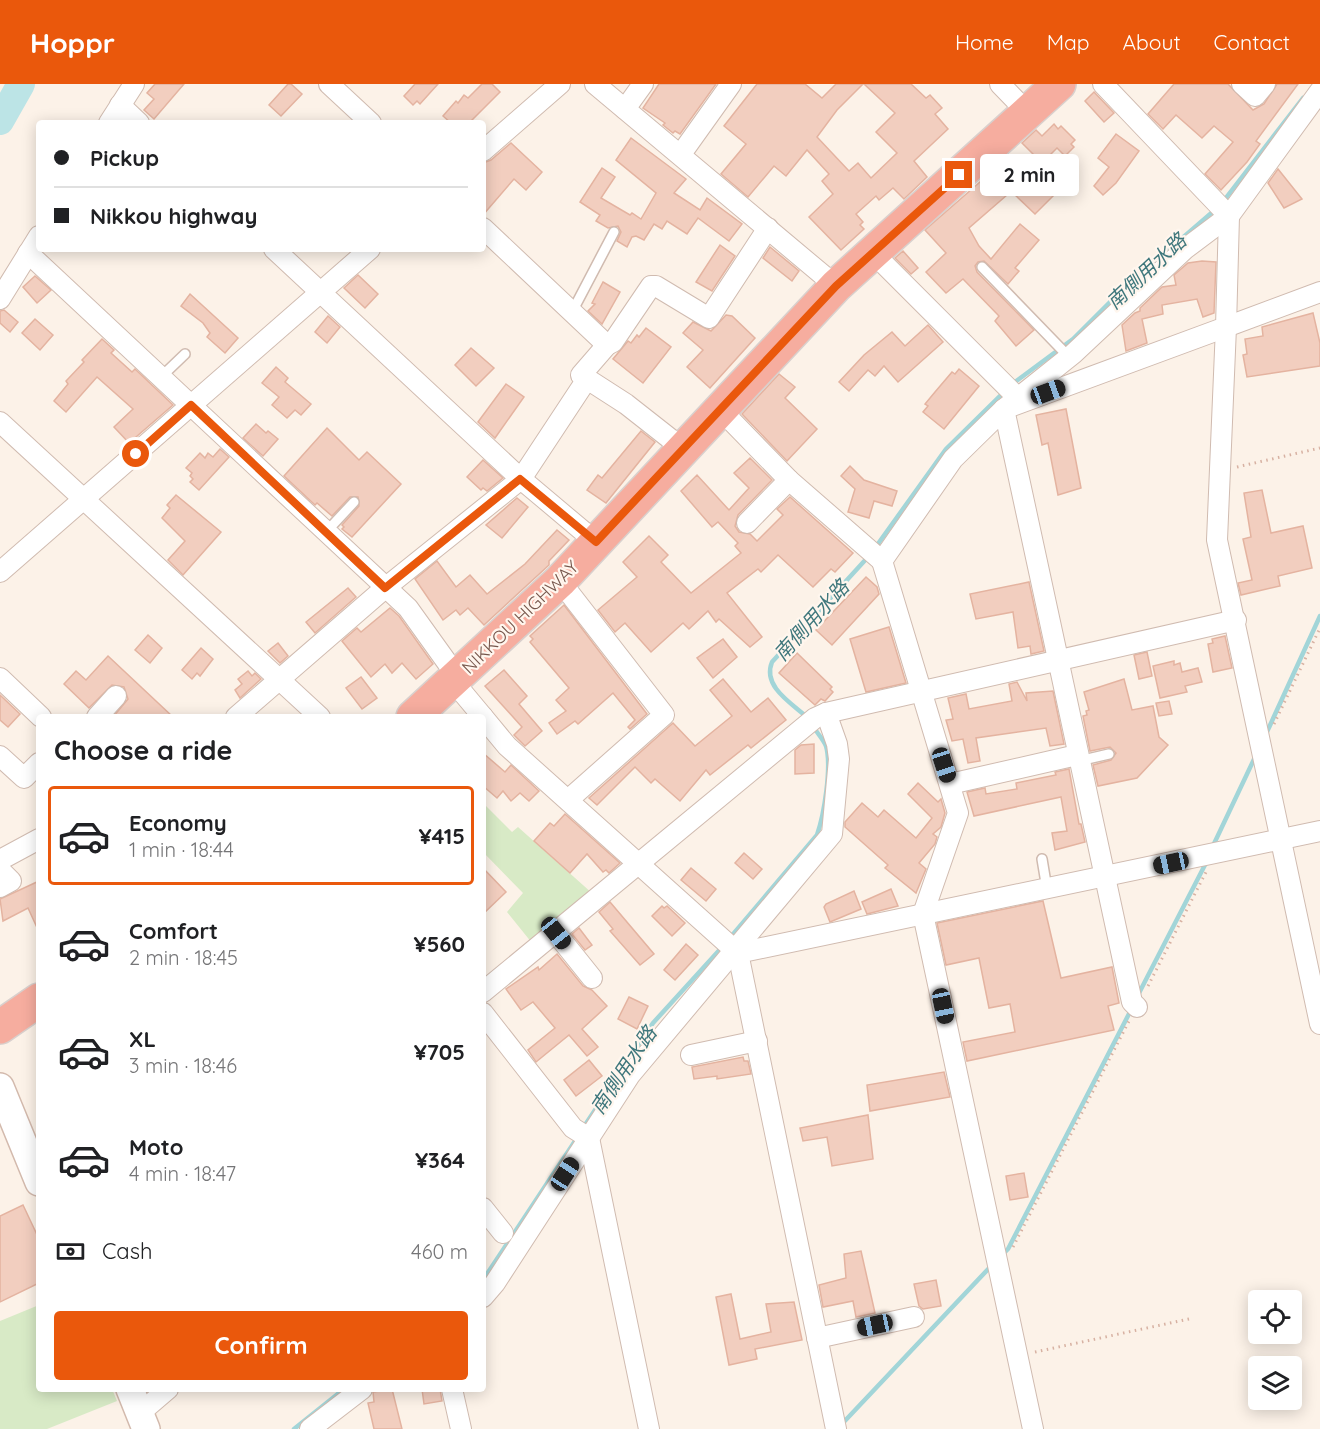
<!DOCTYPE html>
<meta charset="utf-8">
<style>
body{margin:0;font-family:Quicksand,"Noto Sans JP",sans-serif;background:#f2f2f2;color:#202124;height:100vh;display:flex;flex-direction:column;font-size:22px;white-space:nowrap}
*{box-sizing:border-box;margin:0}
p{font-size:20px;color:#757577}
.icon{flex:none;width:33px;height:33px;fill:none;stroke:currentColor;stroke-width:2;stroke-linecap:round;stroke-linejoin:round}
.map{position:relative;flex:1;overflow:hidden}
.sheet{position:absolute;left:36px;top:630px;width:450px;height:678px;display:flex;flex-direction:column;background:#fff;border-radius:6px;box-shadow:0 3px 15px #0003}
.sheet>*{flex:none}
.hud{position:absolute;left:36px;top:36px;width:450px;height:132px;border-radius:6px;box-shadow:0 3px 15px #0003;display:grid;align-content:center;height:132px;padding:0 18px;background:#fff}
.tools{position:absolute;left:1248px;top:1206px;display:grid;gap:12px}
.tools a{display:grid;place-items:center;width:54px;height:54px;border-radius:6px;background:#fff;box-shadow:0 3px 15px #0003;font-size:30px}
.end{position:absolute;width:27px;height:27px;margin:-14px;border:8px solid #ea580c;background:#fff;box-shadow:0 0 0 3px #fff}
.from{border-radius:50%}
.bubble{position:absolute;height:42px;border-radius:6px;background:#fff;box-shadow:0 3px 15px #0003;font-size:20px;font-weight:700;line-height:42px;text-align:center}
.car{position:absolute;width:18px;height:36px;margin:-18px -9px;border-radius:8px;box-shadow:0 0 4px 2px #0007;background:linear-gradient(#222 24%,#8ab4d8 0 40%,#222 0 76%,#8ab4d8 0 86%,#222 0)}
.hud b{display:flex;align-items:center;gap:21px;height:57px;font-size:22px}
.hud b+b{border-top:2px solid #e0e0e0}
.hud i{width:15px;height:15px;background:#202124}
ul{padding:0;list-style:none}
li{display:flex;align-items:center;gap:18px;height:99px;margin:0 12px 9px;padding:0 6px;border:3px solid transparent;border-radius:6px}
li div{flex:1}
li b{display:block;font-size:22px}
li em{font-style:normal;font-weight:700}
li.on{border-color:#ea580c}
li>.icon{width:54px;height:54px;stroke-width:1.5}
h2{padding:0 18px;font-size:27px;line-height:72px}
.pay{display:flex;align-items:center;gap:15px;height:66px;padding:0 18px;font-size:22px}
.pay p{margin-inline-start:auto}
.button{display:flex;gap:12px;margin-top:auto;padding:12px 18px}
.button a{flex:1;height:69px;border-radius:6px;background:#ea580c;color:#fff;font-size:24px;font-weight:700;line-height:69px;text-align:center}
header{display:flex;align-items:center;gap:36px;box-sizing:border-box;height:84px;padding:0 30px;background:#ea580c;color:#fff}
header strong{font-size:28px}
nav{display:flex;gap:33px;margin-inline-start:auto;font-size:21px}
.map>svg:first-child{display:block}
</style>
<header>
<strong>Hoppr</strong>
<nav><a>Home</a><a>Map</a><a>About</a><a>Contact</a></nav>
</header>
<div class="map">
<svg width="1320" height="1345" viewBox="0 0 1320 1345">
<rect width="100%" height="100%" fill="#fcf2e8"/>
<!-- green -->
<g fill="#d8eac6">
<path d="M483,719L512,748L518,743L593,810L532,859L507,828L523,809L483,768Z"/>
<path d="M39,1221V1305H112L117,1317L47,1345H0V1237Z"/>
</g>
<g fill="none" stroke-linecap="round" stroke-linejoin="round">
<!-- stream -->
<g stroke="#a2d5d8" stroke-width="4.5">
<path d="M1222,119L1303,14"/>
<path d="M1011,301L1073,255L1122,206L1216,125"/>
<path d="M875,464L946,365L1005,307"/>
<path d="M807,633C791,619 762,602 772,578L868,473"/>
<path d="M1266,650L1320,532"/>
<path d="M1212,764L1256,671"/>
<path d="M729,855L817,751C824,731 832,683 826,662C823,655 817,649 813,642"/>
<path d="M1138,911L1207,777"/>
<path d="M583,1044L653,939L724,861"/>
<path d="M1002,1171L1008,1165L1132,924"/>
<path d="M483,1196L577,1054"/>
<path d="M841,1341L992,1181"/>
<path d="M294,1345L344,1305"/>
</g>
<!-- river -->
<path stroke="#bce4e6" stroke-width="28" d="M0,37L21,0"/>
</g>
<!-- building -->
<g fill="#f2cebf" stroke="#e4b3a0" stroke-width="1.5">
<path d="M155,0H184L154,35L144,26L154,15L147,9Z"/>
<path d="M288,0H291L302,10L281,32L269,21Z"/>
<path d="M415,0H438L420,20L417,17L413,21L404,12Z"/>
<path d="M482,0H492L500,8L469,39H451L443,32L456,17L458,19L464,11L468,14Z"/>
<path d="M659,0H716L680,50L675,47L673,49L663,41L665,39L643,24Z"/>
<path d="M757,0H805L822,14L836,0H863L837,26L817,53L849,87L858,79L871,94L897,69L876,48L895,29L864,0H911L926,14L930,11L942,24L935,30L948,45L914,77L927,93L904,115L893,104L879,116L876,112L856,130L863,138L860,141L864,145L841,166L809,133L833,110L822,97L829,90L807,66L786,92L774,82L748,113L721,90L746,60L724,42Z"/>
<path d="M1174,0H1228L1253,26L1264,20L1277,0H1298L1256,57L1260,60L1247,78L1221,106L1205,90L1233,58L1214,42L1202,54L1176,31L1163,45L1148,30Z"/>
<path d="M1094,8L1114,29L1104,38L1085,17Z"/>
<path d="M1054,40L1058,45L1061,42L1075,56L1071,60L1074,63L1065,72L1057,64L1042,79L1022,59L1036,46L1042,52Z"/>
<path d="M1116,50L1139,67L1116,99L1103,111L1094,102L1109,83L1098,74Z"/>
<path d="M631,54L686,95L674,109L700,126L707,114L742,140L729,157L698,134L687,150L667,137L662,145L654,140L644,156L636,152L632,153L627,163L617,157L621,148L618,142L608,144L596,137L600,131L580,118L602,84L615,93L601,114L630,131L632,129L641,135L656,109L616,76Z"/>
<path d="M511,59L542,88L526,106L514,95L483,131V79L491,76Z"/>
<path d="M1040,82L1062,103L1035,130L1014,110Z"/>
<path d="M1278,85L1302,115L1284,124L1268,99Z"/>
<path d="M988,91L1007,111L969,144L979,162L991,175L1020,140L1039,156L1015,184L1019,187L1008,200L984,177L978,178L975,182L977,188L1034,246L1016,262L995,237L999,232L963,195L946,209L926,188L946,169L925,146Z"/>
<path d="M720,161L735,172L712,207L696,198Z"/>
<path d="M770,163L799,187L792,197L763,174Z"/>
<path d="M903,167L918,184L911,190L895,174Z"/>
<path d="M1202,177L1216,178L1214,229L1203,233L1197,215L1162,221L1163,230L1142,235L1147,259L1126,267L1122,241L1135,229L1140,227V224L1162,203L1176,201L1174,191L1188,179Z"/>
<path d="M358,191L378,210L365,224L344,204Z"/>
<path d="M35,192L51,206L37,219L23,203Z"/>
<path d="M603,198L620,208L602,240L588,227L595,220L592,219Z"/>
<path d="M190,210L238,254L225,269L207,253L210,249L203,239L181,222Z"/>
<path d="M4,226L18,238L10,248L0,239V227Z"/>
<path d="M1313,229L1320,259V282L1247,293L1243,271L1247,270L1245,255L1263,252L1262,243Z"/>
<path d="M726,231L732,232L755,254L710,304L687,283L703,266L683,249L693,238L711,247Z"/>
<path d="M328,232L340,243L327,259L315,248Z"/>
<path d="M35,235L53,251L40,266L22,249Z"/>
<path d="M928,241L943,258L898,298L884,282L875,292L868,286L849,307L839,298L864,271L892,248L905,262Z"/>
<path d="M646,244L671,263L643,299L613,275L628,257L631,259L637,251L639,253Z"/>
<path d="M102,255L114,266L111,269L132,288L135,285L173,321L129,359L114,343L133,325L97,293L66,328L54,317L68,300L66,297L84,278L82,276Z"/>
<path d="M471,264L494,284L476,302L455,281Z"/>
<path d="M276,283L288,294L285,298L311,320L301,331L295,326L287,334L272,321L279,313L262,299Z"/>
<path d="M959,285L979,302L944,345L923,328L928,322L925,320L935,308L952,288L955,290Z"/>
<path d="M779,290L795,303L785,314L817,345L787,377L742,330Z"/>
<path d="M506,300L524,313L495,354L478,338Z"/>
<path d="M1066,325L1081,404L1058,411L1048,359L1042,361L1036,331Z"/>
<path d="M256,340L266,349L268,347L278,355L263,372L243,354Z"/>
<path d="M327,344L359,376L367,368L401,400L352,453L342,445L344,443L342,441L359,422L358,413H350L332,432L317,419L315,421L284,392Z"/>
<path d="M641,347L655,358L606,419L587,406L598,391L602,394Z"/>
<path d="M220,365L229,373L199,406L190,398L193,395L190,392L192,389L186,384L200,369L205,374L208,369L213,373Z"/>
<path d="M750,374L772,396L738,431L735,442L739,448L750,450L757,457L783,431L777,425L790,413L853,469L835,488L831,485L813,503L778,471L761,488L758,485L727,509L762,553L750,563L719,535L716,538L708,527L689,545L683,539L651,568L625,539L615,548L598,526L637,493L623,478L649,452L668,471L661,478L691,509L741,469L735,462L738,459L718,438L712,443L681,407L697,391L729,426L749,404L734,389Z"/>
<path d="M483,376L503,394L487,407L483,404L481,406L467,393Z"/>
<path d="M850,382L864,396L897,407L892,422L874,417L869,434L848,428L855,405L841,392Z"/>
<path d="M1262,406L1271,449L1303,442L1312,484L1278,492L1280,502L1241,511L1238,499L1252,496L1243,455L1251,453L1244,409Z"/>
<path d="M176,411L221,448L183,491L168,476L185,457L162,434L170,424L167,421Z"/>
<path d="M517,414L528,423L502,454L486,441Z"/>
<path d="M557,446L569,456L549,477V481L484,541L468,524L460,531L456,526L443,536L415,495L437,477L456,503L470,491L487,510L525,480Z"/>
<path d="M866,493L877,503L879,510L832,561L816,546Z"/>
<path d="M1029,498L1044,567L1031,570L1030,562L1018,564L1013,528L976,535L970,510Z"/>
<path d="M348,504L356,513L315,549L306,538Z"/>
<path d="M564,521L647,630L630,645L628,643L635,636L613,609L578,640L575,637L557,650L549,639L566,627L556,616L569,604L530,558L533,555L530,552Z"/>
<path d="M390,524L399,532L433,580L416,595L402,579L392,589L385,580L371,593L342,557L357,544L361,548Z"/>
<path d="M889,543L906,599L866,608L850,555Z"/>
<path d="M148,551L162,564L150,579L135,566Z"/>
<path d="M1225,552L1232,584L1213,588L1208,560L1213,559L1212,555Z"/>
<path d="M723,555L737,573L713,594L697,574Z"/>
<path d="M278,559L288,572L280,579L268,567Z"/>
<path d="M201,564L213,575L200,592L197,589L192,595L182,586Z"/>
<path d="M1147,568L1152,592L1139,595L1134,571Z"/>
<path d="M797,569L832,603L830,605L833,608L825,617L821,615L815,621L779,589Z"/>
<path d="M108,572L173,633H113L128,615L124,603L112,601L89,624L64,600L76,587L86,596Z"/>
<path d="M1174,577V581L1180,579L1182,588L1198,584L1202,598L1185,602L1187,608L1160,614L1153,582Z"/>
<path d="M504,586L527,612L519,620L542,647L525,662L514,651L522,643L485,602Z"/>
<path d="M248,587L252,592L255,589L261,595L240,614L235,606L242,600L238,595Z"/>
<path d="M361,593L377,614L362,625L346,604Z"/>
<path d="M723,595L751,628L768,614L786,636L751,664L748,661L710,691L706,686L680,717L655,695L651,699L635,683L597,721L589,714L673,639L695,662L732,632L710,606Z"/>
<path d="M1124,595L1132,626L1153,622L1159,653L1168,661L1137,694L1098,702L1093,681L1111,676L1116,669L1110,663L1090,667L1083,632L1087,631L1086,627L1089,626L1084,608Z"/>
<path d="M1017,598L1027,617L1026,609L1053,607L1064,660L1050,662L1046,644L976,654L980,677L968,679L963,655L952,657L946,636L953,635L948,614L966,610L969,625L1012,617L1009,600Z"/>
<path d="M0,611L20,630L8,643L0,636Z"/>
<path d="M1169,617L1172,630L1159,632L1156,619Z"/>
<path d="M814,660V689L795,690V666L801,661Z"/>
<path d="M483,669L505,688L511,681L539,707L529,717L520,709L511,717L503,707L497,714L483,702Z"/>
<path d="M1069,685L1079,740H1081L1085,758L1055,766L1052,749L1067,747L1061,713L974,732L967,708L985,704L986,710L1017,705L1016,699L1056,691L1055,688Z"/>
<path d="M918,699L938,718L941,715L945,729L941,743L933,750L937,753L935,760L919,779L926,785L916,809L885,784L888,781L845,743V738L862,719L878,733L884,726L916,754L932,734L908,710Z"/>
<path d="M565,730L620,779L609,789L606,786L603,788L587,770L570,789L534,757L550,739L554,742Z"/>
<path d="M744,769L762,785L753,795L735,779Z"/>
<path d="M483,784L506,808L483,830Z"/>
<path d="M691,784L716,805L706,817L681,796Z"/>
<path d="M39,797V848L28,824L3,837L0,815Z"/>
<path d="M891,805L898,822L867,830L862,818Z"/>
<path d="M854,807L861,825L830,838L824,823L826,820Z"/>
<path d="M1043,817L1061,894L1112,883L1119,919L1108,922L1114,946L967,977L963,958L1015,948L1010,920L989,924L979,874L946,881L937,839Z"/>
<path d="M610,818L654,870L640,881L610,847L613,845L599,828Z"/>
<path d="M662,822L664,824L667,822L685,839L672,852L652,832Z"/>
<path d="M579,844L592,861L585,866L572,850Z"/>
<path d="M686,860L698,871L675,896L664,886Z"/>
<path d="M557,870L583,902L592,906L607,922L582,945L598,963L587,972L569,951L536,978L528,966L555,944L533,918L521,926L506,905L538,883L539,886Z"/>
<path d="M629,913L648,922L637,945L618,935Z"/>
<path d="M743,973L744,977H748L751,990L717,995V992L694,995L692,983Z"/>
<path d="M589,976L602,992L576,1012L564,996Z"/>
<path d="M944,988L950,1013L870,1027L867,1001Z"/>
<path d="M868,1031L873,1075L832,1082L827,1053L803,1057L800,1044Z"/>
<path d="M1024,1089L1028,1113L1010,1116L1006,1092Z"/>
<path d="M23,1121L39,1155V1199L0,1218V1132Z"/>
<path d="M861,1167L875,1229L856,1233L853,1217L823,1223L819,1201L846,1194L844,1170Z"/>
<path d="M936,1196L941,1222L923,1225L919,1222L914,1200Z"/>
<path d="M731,1210L740,1255L771,1248L766,1220L794,1218L802,1256L755,1265L757,1275L729,1281L716,1213Z"/>
<path d="M392,1305L402,1345H374L368,1319L374,1318L373,1308Z"/>
<path d="M422,1305H440L442,1317L424,1320Z"/>
</g>
<g fill="none" stroke-linecap="round" stroke-linejoin="round">
<!-- lane casing -->
<g stroke="#d0bbb0" stroke-width="12">
<g id="lane">
<path d="M982,183L1069,273"/>
<path d="M572,228L614,148"/>
<path d="M161,293L185,270"/>
<path d="M326,448L354,418"/>
<path d="M1079,677L1109,670"/>
<path d="M1042,775L1047,805"/>
</g>
</g>
<!-- street casing -->
<g stroke="#d0bbb0" stroke-width="22">
<g id="street">
<path d="M329,0L371,39"/>
<path d="M595,0L836,202"/>
<path d="M1000,0L1028,29"/>
<path d="M1242,0L1255,12L1265,0"/>
<path d="M120,21L139,39"/>
<path d="M625,25L643,0"/>
<path d="M109,39L134,0"/>
<path d="M483,67L560,0"/>
<path d="M681,70L731,0"/>
<path d="M483,144L607,261L581,291L626,320L682,364"/>
<path d="M274,165L521,395L596,458"/>
<path d="M872,168L1017,313"/>
<path d="M28,169L408,524L451,584L453,597L483,633"/>
<path d="M1320,208L1226,243L1217,456L1320,940"/>
<path d="M0,215L39,152"/>
<path d="M607,261L613,258L651,202H656L709,234L768,144"/>
<path d="M719,324L789,396L882,477"/>
<path d="M0,338L320,633"/>
<path d="M747,439L789,396"/>
<path d="M0,488L370,165"/>
<path d="M560,497L664,631L568,716"/>
<path d="M0,594L41,633"/>
<path d="M97,633L116,612"/>
<path d="M236,633L385,504L521,395L587,295"/>
<path d="M483,633L507,662L738,869L1320,747"/>
<path d="M0,672L24,694L39,679"/>
<path d="M950,700L1077,671"/>
<path d="M0,776L39,755"/>
<path d="M0,786L11,797L0,803"/>
<path d="M556,849L592,894"/>
<path d="M738,869L836,1345"/>
<path d="M483,908L815,634L826,629L1236,536"/>
<path d="M1137,923L1132,918L1004,325L1073,270L1185,165L1229,132L1320,7"/>
<path d="M483,929L573,1044L589,1054L649,1345"/>
<path d="M691,971L757,957"/>
<path d="M483,1124L503,1149"/>
<path d="M483,1213L495,1199L630,991L832,750L839,675L837,660L826,629"/>
<path d="M817,1254L914,1233"/>
<path d="M452,1305L461,1345"/>
<path d="M140,1329L168,1305"/>
<path d="M310,1345L362,1305"/>
<path d="M1033,1345L923,830L958,729L882,477L953,375L1004,325L1226,243L1229,132L1103,0"/>
</g>
</g>
<!-- secondary casing -->
<g stroke="#d3baad" stroke-width="30">
<g id="secondary">
<path d="M0,1003L39,1098"/>
<path d="M130,1305L146,1345"/>
</g>
</g>
<!-- highway casing -->
<g stroke="#d9d0cd" stroke-width="36">
<g id="highway">
<path d="M413,633L560,497L836,202L1059,0"/>
<path d="M0,943L39,916"/>
</g>
</g>
<!-- path -->
<g stroke="#d7b1a2" stroke-width="3" stroke-dasharray="1.5 4.5" stroke-linecap="butt">
<path d="M1237,383L1320,364"/>
<path d="M1274,640L1320,544"/>
<path d="M1148,902L1206,788"/>
<path d="M1013,1163L1129,937"/>
<path d="M1035,1268L1189,1235"/>
</g>
<!-- lane -->
<use href="#lane" stroke="#fff" stroke-width="9"/>
<!-- street -->
<use href="#street" stroke="#fff" stroke-width="20"/>
<!-- secondary -->
<use href="#secondary" stroke="#fff" stroke-width="27"/>
<!-- highway -->
<use href="#highway" stroke="#f6ad9f" stroke-width="33"/>
</g>
<g fill="none" stroke-linecap="round" stroke-linejoin="round">
<!-- route -->
<path stroke="#ea580c" stroke-width="8" d="M136,370L191,321L385,504L520,395L596,458L836,202L959,91"/>
</g>
<g text-anchor="middle" dominant-baseline="central" stroke-width="4.5" stroke-linejoin="round" paint-order="stroke">
<!-- street labels -->
<g font-size="18" fill="#76564b" stroke="#fff6ee">
<text transform="translate(520 533) rotate(-44)">NIKKOU HIGHWAY</text>
</g>
<!-- water labels -->
<g font-size="20" font-style="italic" fill="#3f777c" stroke="#fff6ee">
<text transform="translate(1146 187) rotate(-43)">南側用水路</text>
<text transform="translate(811 536) rotate(-48)">南側用水路</text>
<text transform="translate(623 986) rotate(-56)">南側用水路</text>
</g>
</g>
</svg>
<div class="tools">
<a><svg class="icon" aria-label="locate" viewBox="0 0 24 24"><circle cx="12" cy="12" r="6"/><path d="M12 2v4M12 18v4M2 12h4M18 12h4"/></svg></a>
<a><svg class="icon" aria-label="layers" viewBox="0 0 24 24"><path d="M12 4l9 5-9 5-9-5zM3 14l9 5 9-5"/></svg></a>
</div>
<i class="end from" style="left:136px;top:370px"></i>
<i class="end" style="left:959px;top:91px"></i>
<div class="bubble" style="left:980px;top:70px;width:99px">2 min</div>
<i class="car" style="left:1048px;top:308px;rotate:70deg"></i>
<i class="car" style="left:944px;top:681px;rotate:162deg"></i>
<i class="car" style="left:1171px;top:779px;rotate:258deg"></i>
<i class="car" style="left:556px;top:849px;rotate:141deg"></i>
<i class="car" style="left:943px;top:922px;rotate:168deg"></i>
<i class="car" style="left:565px;top:1090px;rotate:33deg"></i>
<i class="car" style="left:875px;top:1241px;rotate:258deg"></i>
<div class="hud">
<b><i class="from"></i>Pickup</b>
<b><i></i>Nikkou highway</b>
</div>
<section class="sheet">
<h2>Choose a ride</h2>
<ul>
<li class="on"><svg class="icon" aria-label="car" viewBox="0 0 24 24"><path d="M5 17H2v-5l4-1 3-4h7l3 4 3 1v5h-3M9 17h6M6 11h13"/><circle cx="7" cy="17" r="2"/><circle cx="17" cy="17" r="2"/></svg><div><b>Economy</b><p>1 min · 18:44</p></div><em>¥415</em></li>
<li><svg class="icon" aria-label="car" viewBox="0 0 24 24"><path d="M5 17H2v-5l4-1 3-4h7l3 4 3 1v5h-3M9 17h6M6 11h13"/><circle cx="7" cy="17" r="2"/><circle cx="17" cy="17" r="2"/></svg><div><b>Comfort</b><p>2 min · 18:45</p></div><em>¥560</em></li>
<li><svg class="icon" aria-label="car" viewBox="0 0 24 24"><path d="M5 17H2v-5l4-1 3-4h7l3 4 3 1v5h-3M9 17h6M6 11h13"/><circle cx="7" cy="17" r="2"/><circle cx="17" cy="17" r="2"/></svg><div><b>XL</b><p>3 min · 18:46</p></div><em>¥705</em></li>
<li><svg class="icon" aria-label="car" viewBox="0 0 24 24"><path d="M5 17H2v-5l4-1 3-4h7l3 4 3 1v5h-3M9 17h6M6 11h13"/><circle cx="7" cy="17" r="2"/><circle cx="17" cy="17" r="2"/></svg><div><b>Moto</b><p>4 min · 18:47</p></div><em>¥364</em></li>
</ul>
<div class="pay"><svg class="icon" aria-label="cash" viewBox="0 0 24 24"><path d="M3 7h18v10H3z"/><circle cx="12" cy="12" r="2"/></svg>Cash<p>460 m</p></div>
<div class="button"><a>Confirm</a></div>
</section>
</div>
